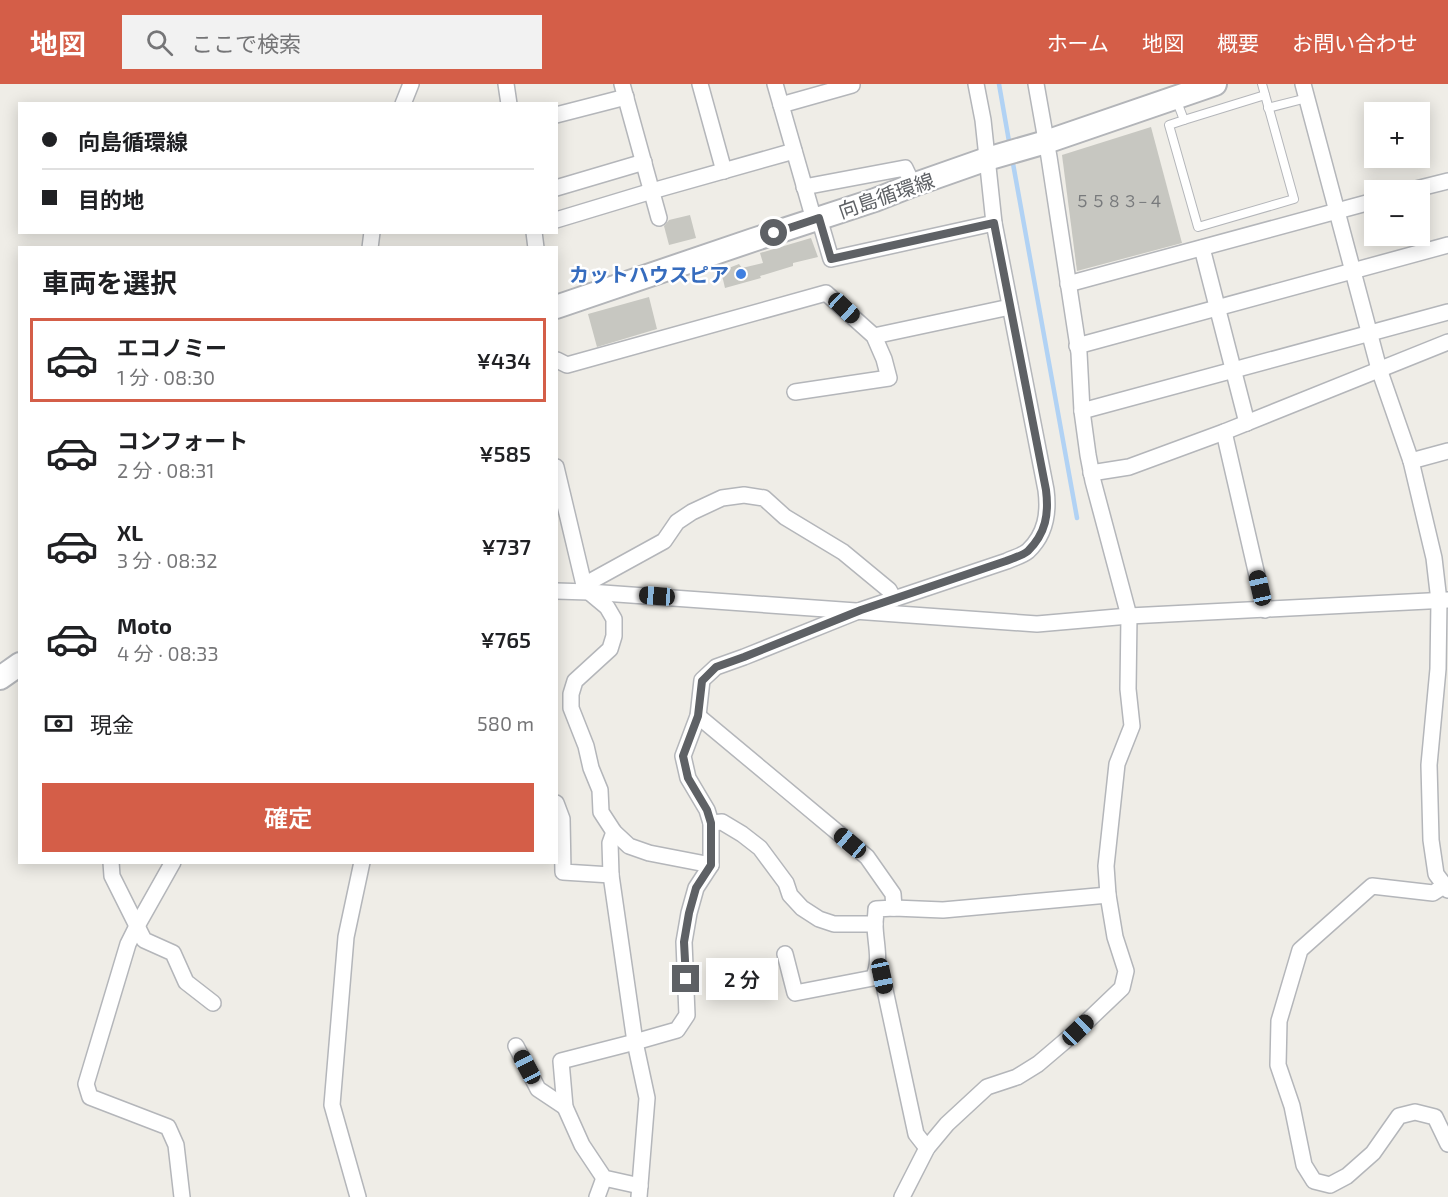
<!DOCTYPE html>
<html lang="ja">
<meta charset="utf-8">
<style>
body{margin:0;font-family:"Exo 2","Noto Sans JP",sans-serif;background:#f2f2f2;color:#202124;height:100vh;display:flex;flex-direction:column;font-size:22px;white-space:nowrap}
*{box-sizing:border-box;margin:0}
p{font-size:20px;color:#757577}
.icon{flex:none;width:33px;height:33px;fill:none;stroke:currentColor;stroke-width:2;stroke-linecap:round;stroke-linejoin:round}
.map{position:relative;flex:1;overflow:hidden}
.details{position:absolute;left:18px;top:162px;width:540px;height:618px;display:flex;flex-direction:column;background:#fff;border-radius:0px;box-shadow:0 3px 15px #0003}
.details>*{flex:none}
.hud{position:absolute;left:18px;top:18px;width:540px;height:132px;border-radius:0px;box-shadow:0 3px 15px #0003;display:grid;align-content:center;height:132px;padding:0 24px;background:#fff}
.buttons{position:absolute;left:1364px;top:18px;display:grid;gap:12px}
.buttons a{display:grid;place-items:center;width:66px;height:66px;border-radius:0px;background:#fff;box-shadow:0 3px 15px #0003;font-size:30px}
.end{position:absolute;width:27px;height:27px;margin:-14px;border:8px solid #5e6165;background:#fff;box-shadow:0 0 0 3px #fff}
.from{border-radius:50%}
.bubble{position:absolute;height:42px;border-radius:0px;background:#fff;box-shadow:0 3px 15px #0003;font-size:20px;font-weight:600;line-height:42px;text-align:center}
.car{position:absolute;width:18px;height:36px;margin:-18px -9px;border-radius:8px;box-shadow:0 0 4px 2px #0007;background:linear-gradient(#222 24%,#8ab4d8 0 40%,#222 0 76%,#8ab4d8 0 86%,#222 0)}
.hud b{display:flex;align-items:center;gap:21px;height:57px;font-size:22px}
.hud b+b{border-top:2px solid #e0e0e0}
.hud i{width:15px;height:15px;background:#202124}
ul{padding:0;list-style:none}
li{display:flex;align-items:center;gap:18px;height:84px;margin:0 12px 9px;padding:0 12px;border:3px solid transparent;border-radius:0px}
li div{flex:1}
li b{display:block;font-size:22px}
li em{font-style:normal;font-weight:600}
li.current{border-color:#d45e48}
li>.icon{width:54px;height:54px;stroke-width:1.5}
h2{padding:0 24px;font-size:27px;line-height:72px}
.pay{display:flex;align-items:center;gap:15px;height:66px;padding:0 24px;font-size:22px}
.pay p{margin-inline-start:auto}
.cta{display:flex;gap:12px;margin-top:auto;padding:12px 24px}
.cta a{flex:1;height:69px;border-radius:0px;background:#d45e48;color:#fff;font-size:24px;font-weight:600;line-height:69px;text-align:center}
header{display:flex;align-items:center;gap:36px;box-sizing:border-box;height:84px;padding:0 30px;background:#d45e48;color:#fff}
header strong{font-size:28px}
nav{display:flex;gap:33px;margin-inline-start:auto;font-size:21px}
.search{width:420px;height:54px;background:#f2f2f2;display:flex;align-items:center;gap:15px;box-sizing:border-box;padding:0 21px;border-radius:0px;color:#757577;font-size:22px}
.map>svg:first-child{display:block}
</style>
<header>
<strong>地図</strong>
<div class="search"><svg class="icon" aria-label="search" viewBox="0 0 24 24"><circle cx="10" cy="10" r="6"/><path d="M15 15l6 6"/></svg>ここで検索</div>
<nav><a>ホーム</a><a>地図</a><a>概要</a><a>お問い合わせ</a></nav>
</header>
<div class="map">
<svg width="1448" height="1113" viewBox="0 0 1448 1113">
<rect width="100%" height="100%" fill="#efede7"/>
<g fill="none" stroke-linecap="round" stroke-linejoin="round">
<!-- stream -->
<g stroke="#b1d2f4" stroke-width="4.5">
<path d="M999,0L1010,63"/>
<path d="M1012,74L1077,434"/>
</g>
</g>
<!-- building -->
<g fill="#c7c7c1">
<path d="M1151,43L1182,159L1077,187L1062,71Z"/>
<path d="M690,131L696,154L669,161L664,142L669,136Z"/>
<path d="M811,154L818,173L793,179V182L760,192L761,194L725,204L721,187L739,180L742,184L763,179L760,169Z"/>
<path d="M649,213L657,245L597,263L588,230Z"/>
</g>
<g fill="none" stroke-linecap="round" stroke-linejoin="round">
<!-- service casing -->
<g stroke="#b4b6ba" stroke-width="10">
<g id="service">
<path d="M1176,15L1184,36L1169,41L1198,143L1294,115L1262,0"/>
<path d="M1268,24L1307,14"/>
<path d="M1184,36L1265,11"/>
</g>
</g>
<!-- minor casing -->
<g stroke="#b4b6ba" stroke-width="18">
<g id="minor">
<path d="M506,0L509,20"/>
<path d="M622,0L659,134"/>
<path d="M700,0L724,87"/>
<path d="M775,0L814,136"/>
<path d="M1303,0L1379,285L1411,377L1434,474L1439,517L1438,585L1429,681L1431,756L1436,790L1448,806"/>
<path d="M403,20L411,0"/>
<path d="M781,21L852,1"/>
<path d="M556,31L626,13"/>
<path d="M804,103L905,84L913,101"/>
<path d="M556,104L644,78"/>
<path d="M1412,106L1448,97"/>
<path d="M819,134L831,175L994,139"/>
<path d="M556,136L652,107L794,67"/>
<path d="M534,148L536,164"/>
<path d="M370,164L372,148"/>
<path d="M1202,164L1247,339"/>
<path d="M1068,200L1374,117"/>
<path d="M874,252L1010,223"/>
<path d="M1077,262L1448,161"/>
<path d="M557,276L567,281L826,209L874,252L884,275L889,294L795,308"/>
<path d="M1082,327L1448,228"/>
<path d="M1224,348L1265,526"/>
<path d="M1411,377L1448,367"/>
<path d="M556,383L584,501L589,508L607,523L614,535V552L610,565L575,597L571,610V624L586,662L591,684L600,706L601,728L614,748L629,762L649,769L711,781"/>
<path d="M1091,389L1129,383L1224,348L1448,258"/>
<path d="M584,501L664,457L677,438L692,428L722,414L744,411L764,414L785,433L843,468L889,506L894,515"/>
<path d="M556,507L589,508L1037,540L1129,532L1448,516"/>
<path d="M698,632L867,773L893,810L894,824"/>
<path d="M556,719L562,735L563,788L611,791"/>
<path d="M711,739L722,738L742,750L760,764L786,799L790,811L802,824L819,835L834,840H875"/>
<path d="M614,748L610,759L611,791L635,958L647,1014L639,1113"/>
<path d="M111,778L112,792L144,856L173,869L186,898L213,919"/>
<path d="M173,778L137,842L128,860L86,1000L90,1013L168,1043L176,1061L182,1113"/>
<path d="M1444,802L1433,809L1372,802L1300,866L1279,937L1278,981L1292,1022L1304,1081L1314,1097L1330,1101L1347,1092L1373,1069L1399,1032L1415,1028L1435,1033L1448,1060"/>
<path d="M785,870L795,909L873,894C882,877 875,859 875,840C875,836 876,830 876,825L894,824L943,826L1108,811"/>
<path d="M877,886L882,892L916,1050L927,1064"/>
<path d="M516,962L538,1005L565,1023"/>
<path d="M640,1102L604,1094L582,1061L565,1023L561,977L635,958L677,946L687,931L684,858L689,829L696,804L711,781V739L707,726L688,694L683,672L698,632L702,596L716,583L744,573L861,526L1007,477C1013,474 1022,472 1028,467C1046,450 1049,429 1046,406L994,139L983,36L976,0"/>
<path d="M358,1113L332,1021L346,853L362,778"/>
<path d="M597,1113L604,1094"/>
<path d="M902,1113L927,1064L947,1040L987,1003L1017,993L1038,980L1078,946L1122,904L1126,887L1115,853L1108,811L1106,782L1117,680L1132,642L1128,605L1129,532L1093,397L1088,371L1082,327L1079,269L1049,73L1036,0"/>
</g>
</g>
<!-- secondary casing -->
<g stroke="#b3b5b9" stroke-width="26">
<g id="secondary">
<path d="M556,223L753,156L875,116L913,101L987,75L1046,58L1215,0"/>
<path d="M0,594L20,580"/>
</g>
</g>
<!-- service -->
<use href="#service" stroke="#fff" stroke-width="8"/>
<!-- minor -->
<use href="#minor" stroke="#fff" stroke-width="15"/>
<!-- secondary -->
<use href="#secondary" stroke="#fff" stroke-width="22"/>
</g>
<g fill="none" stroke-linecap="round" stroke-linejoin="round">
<!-- route -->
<path stroke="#5e6165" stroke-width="8" d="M686,895L684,858L689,829L696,804L711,781V739L707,726L688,694L683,672L698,632L702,597L716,583L744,573L861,526L1006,477C1013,474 1022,472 1028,467C1046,449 1049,430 1046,406L994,139L831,175L819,134L774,149"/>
</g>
<!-- markers -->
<circle fill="#3f7fe0" stroke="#fff" stroke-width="2" cx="741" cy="190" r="6"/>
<g text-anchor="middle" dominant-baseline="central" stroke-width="5" stroke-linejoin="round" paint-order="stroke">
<!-- number labels -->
<g font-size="16" fill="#787a7c">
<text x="1119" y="116">５５８３−４</text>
</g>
<!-- street labels -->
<g font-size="20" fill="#5e6165" stroke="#fff">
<text transform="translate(886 111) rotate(-19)">向島循環線</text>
</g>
<!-- shop labels -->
<g font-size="20" font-weight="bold" fill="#366cbe" stroke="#fff" text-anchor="end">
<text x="729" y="190">カットハウスピア</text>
</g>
</g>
</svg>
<div class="buttons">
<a>+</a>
<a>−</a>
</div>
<i class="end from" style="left:774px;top:149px"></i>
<i class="end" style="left:686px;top:895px"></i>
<div class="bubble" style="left:706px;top:874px;width:72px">2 分</div>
<i class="car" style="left:844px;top:224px;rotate:133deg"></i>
<i class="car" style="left:1260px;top:504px;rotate:347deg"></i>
<i class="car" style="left:657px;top:512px;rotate:274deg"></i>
<i class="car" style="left:850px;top:759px;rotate:310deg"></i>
<i class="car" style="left:882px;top:892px;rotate:168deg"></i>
<i class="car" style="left:1078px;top:946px;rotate:46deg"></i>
<i class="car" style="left:527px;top:983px;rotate:332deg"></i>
<div class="hud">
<b><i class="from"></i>向島循環線</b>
<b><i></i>目的地</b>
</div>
<section class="details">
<h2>車両を選択</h2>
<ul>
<li class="current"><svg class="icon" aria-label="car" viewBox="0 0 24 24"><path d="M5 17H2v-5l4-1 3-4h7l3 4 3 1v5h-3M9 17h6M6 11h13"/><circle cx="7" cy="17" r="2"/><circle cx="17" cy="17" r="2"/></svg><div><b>エコノミー</b><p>1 分 · 08:30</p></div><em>¥434</em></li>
<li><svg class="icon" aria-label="car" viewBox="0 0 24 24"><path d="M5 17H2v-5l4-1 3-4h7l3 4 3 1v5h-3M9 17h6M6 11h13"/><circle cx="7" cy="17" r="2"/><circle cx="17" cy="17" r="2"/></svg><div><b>コンフォート</b><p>2 分 · 08:31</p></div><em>¥585</em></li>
<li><svg class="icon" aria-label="car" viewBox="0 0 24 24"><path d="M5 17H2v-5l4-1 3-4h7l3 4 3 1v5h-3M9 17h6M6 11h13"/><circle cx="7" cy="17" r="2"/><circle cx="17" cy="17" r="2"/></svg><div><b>XL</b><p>3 分 · 08:32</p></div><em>¥737</em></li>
<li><svg class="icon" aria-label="car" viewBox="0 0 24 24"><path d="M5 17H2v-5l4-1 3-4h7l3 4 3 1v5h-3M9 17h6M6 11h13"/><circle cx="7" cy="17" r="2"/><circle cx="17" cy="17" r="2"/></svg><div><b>Moto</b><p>4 分 · 08:33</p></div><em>¥765</em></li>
</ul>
<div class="pay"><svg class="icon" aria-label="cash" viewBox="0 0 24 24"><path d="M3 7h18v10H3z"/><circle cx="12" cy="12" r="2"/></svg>現金<p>580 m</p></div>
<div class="cta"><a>確定</a></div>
</section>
</div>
